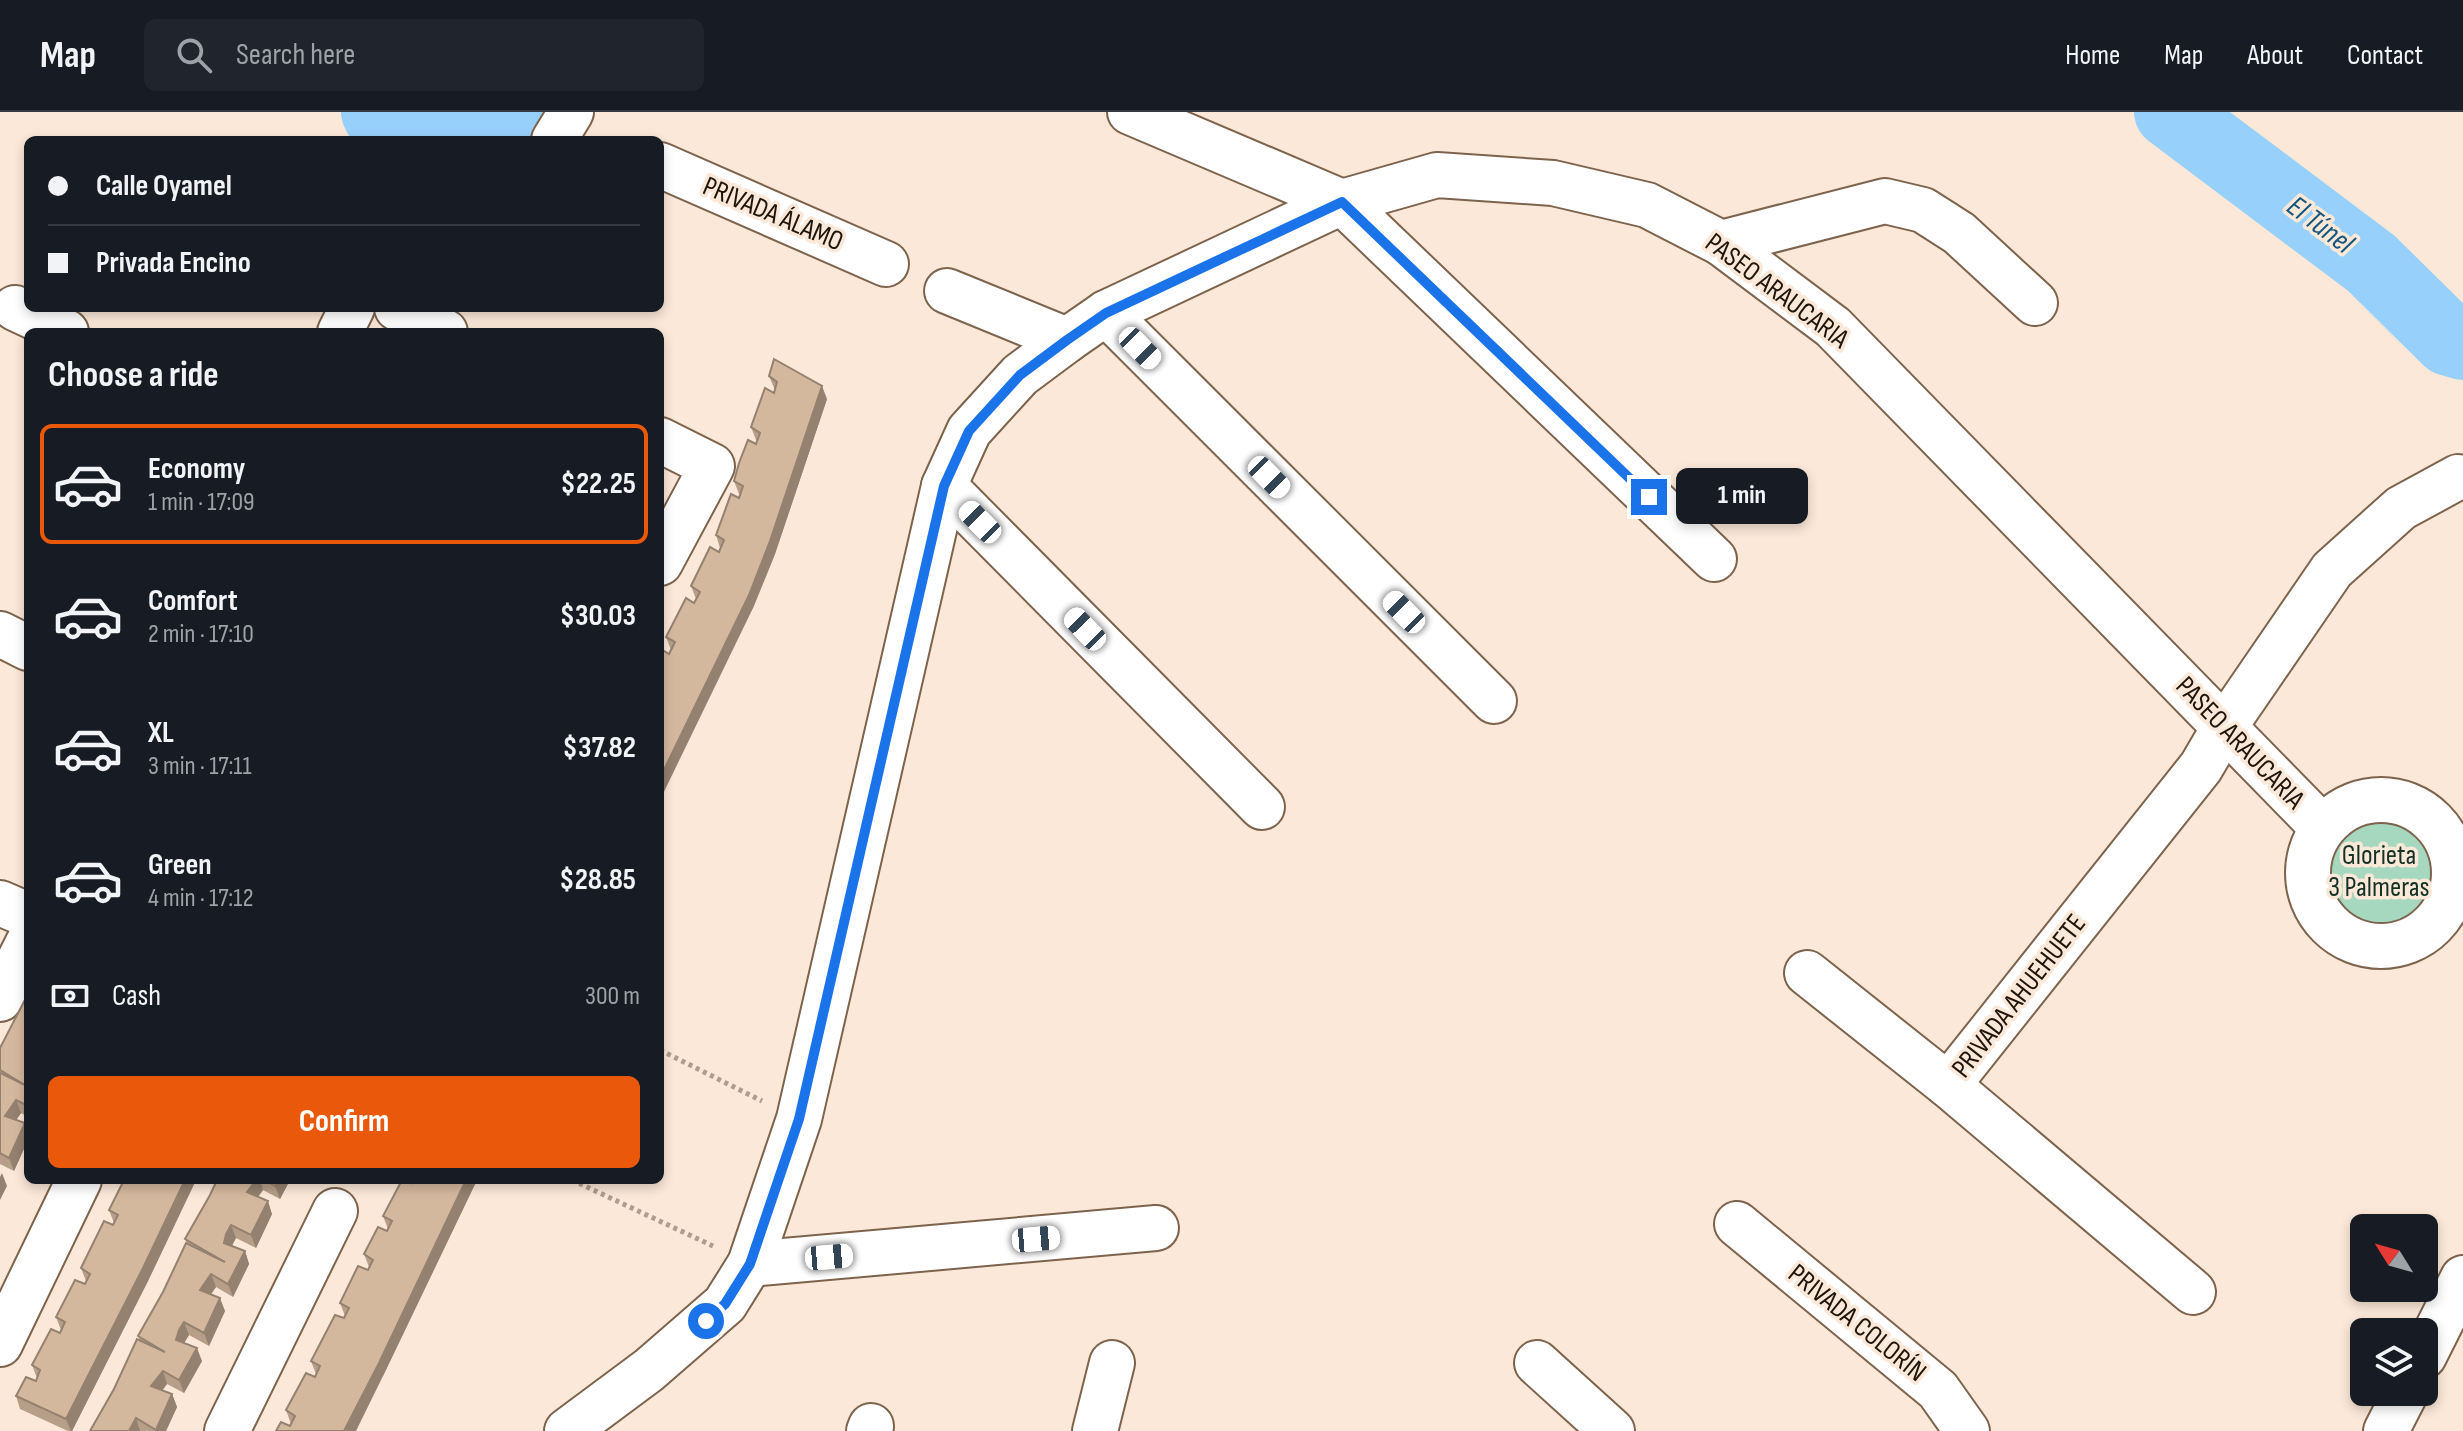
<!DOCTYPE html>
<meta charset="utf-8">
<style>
body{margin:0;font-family:"Sofia Sans Condensed",sans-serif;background:#20242c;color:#f1f3f6;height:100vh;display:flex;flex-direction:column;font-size:30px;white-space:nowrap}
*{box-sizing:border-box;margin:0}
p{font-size:26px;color:#9ea1a6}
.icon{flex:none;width:44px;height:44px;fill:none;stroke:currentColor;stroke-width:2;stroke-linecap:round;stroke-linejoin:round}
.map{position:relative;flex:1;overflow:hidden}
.side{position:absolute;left:24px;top:216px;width:640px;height:856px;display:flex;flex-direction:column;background:#171b24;border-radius:12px;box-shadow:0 4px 12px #0003}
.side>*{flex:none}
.top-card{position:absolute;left:24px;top:24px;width:640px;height:176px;border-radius:12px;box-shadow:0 4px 12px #0003;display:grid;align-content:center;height:176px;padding:0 24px;background:#171b24}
.needle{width:52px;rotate:307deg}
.fabs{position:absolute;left:2350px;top:1102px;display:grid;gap:16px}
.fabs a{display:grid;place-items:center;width:88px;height:88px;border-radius:12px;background:#171b24;box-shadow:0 4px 12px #0003;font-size:40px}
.end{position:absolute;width:36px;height:36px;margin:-18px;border:10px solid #1a73e8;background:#fff;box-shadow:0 0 0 4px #fff}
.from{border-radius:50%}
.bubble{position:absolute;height:56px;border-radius:12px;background:#171b24;box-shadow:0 4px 12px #0003;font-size:26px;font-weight:700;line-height:56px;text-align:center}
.car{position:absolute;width:24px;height:48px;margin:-24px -12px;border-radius:10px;box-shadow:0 0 6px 2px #0007;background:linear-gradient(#fff 24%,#345 0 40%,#fff 0 76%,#345 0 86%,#fff 0)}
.top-card b{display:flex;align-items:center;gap:28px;height:76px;font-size:30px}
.top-card b+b{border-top:2px solid #363941}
.top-card i{width:20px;height:20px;background:#f1f3f6}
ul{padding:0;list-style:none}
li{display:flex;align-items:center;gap:24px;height:120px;margin:0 16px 12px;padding:0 8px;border:4px solid transparent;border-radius:12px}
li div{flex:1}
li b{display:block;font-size:30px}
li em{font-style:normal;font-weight:700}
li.selected{border-color:#ea580c}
li>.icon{width:72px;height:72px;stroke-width:1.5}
h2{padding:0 24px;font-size:36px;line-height:96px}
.pay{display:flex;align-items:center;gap:20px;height:88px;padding:0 24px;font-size:30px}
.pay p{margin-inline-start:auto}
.action{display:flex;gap:16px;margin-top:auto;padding:16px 24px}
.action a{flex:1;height:92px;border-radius:12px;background:#ea580c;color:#fff;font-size:32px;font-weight:700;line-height:92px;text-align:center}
header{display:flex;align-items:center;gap:48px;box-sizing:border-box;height:112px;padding:0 40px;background:#171b24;border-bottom:2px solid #363941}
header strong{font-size:38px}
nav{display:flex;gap:44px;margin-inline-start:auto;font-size:28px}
.search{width:560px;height:72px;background:#20242c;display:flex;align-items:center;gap:20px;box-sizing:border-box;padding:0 28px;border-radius:12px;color:#9ea1a6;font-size:30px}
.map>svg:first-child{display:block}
</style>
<header>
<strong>Map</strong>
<div class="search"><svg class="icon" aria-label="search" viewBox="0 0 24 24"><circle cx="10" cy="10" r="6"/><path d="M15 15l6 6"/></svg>Search here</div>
<nav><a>Home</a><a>Map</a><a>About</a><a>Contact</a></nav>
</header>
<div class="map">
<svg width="2463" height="1319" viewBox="0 0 2463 1319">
<rect width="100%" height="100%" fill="#fbe8d8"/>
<!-- green -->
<circle fill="#a6d8bf" cx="2379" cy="760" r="56"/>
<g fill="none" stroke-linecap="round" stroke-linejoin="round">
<!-- river -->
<g stroke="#97d0fa" stroke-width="72">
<path d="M377,0L386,16L495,22L509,0"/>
<path d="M2170,0L2371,151L2449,228L2463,232"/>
</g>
<!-- minor casing -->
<g stroke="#7d634c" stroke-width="48">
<g id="minor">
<path d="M1130,0L1342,90L1714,447"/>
<path d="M554,28L571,0"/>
<path d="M660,53L886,152"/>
<path d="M1721,131L1885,89L1923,98L1959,121L2035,191"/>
<path d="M947,179L1067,228"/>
<path d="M15,196L66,220"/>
<path d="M397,196L445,220"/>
<path d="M1106,201L1494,589"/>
<path d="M340,220L352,196"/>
<path d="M660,328L712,354L660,451"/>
<path d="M944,374L1262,695"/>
<path d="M0,522L28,536"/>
<circle cx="2381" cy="761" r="73"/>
<path d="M0,791L28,803"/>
<path d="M1807,861L1948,973L2193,1180"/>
<path d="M0,887L28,831"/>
<path d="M1948,973L2201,655L2225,614L2332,458L2401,396L2458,365"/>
<path d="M1737,1112L1938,1278L1967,1319"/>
<path d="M750,1152L1156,1116"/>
<path d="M0,1232L79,1068"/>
<path d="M2424,1244L2463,1166"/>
<path d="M1537,1251L1612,1319"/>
<path d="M227,1319L335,1099"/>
<path d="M567,1319L649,1258L725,1192L750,1152L799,1007L944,374L969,319L1020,263L1067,228L1106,201L1342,90L1437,63L1553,71L1647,93L1721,131L1833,215L2322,715"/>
<path d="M869,1319L871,1314"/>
<path d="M1095,1319L1112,1251"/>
<path d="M2386,1319L2406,1280"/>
</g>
</g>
<!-- path -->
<g stroke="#ad9d90" stroke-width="5" stroke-dasharray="4 4" stroke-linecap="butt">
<path d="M660,938L762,989"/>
<path d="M572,1068L713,1134"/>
</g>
<!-- minor -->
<use href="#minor" stroke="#fff" stroke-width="44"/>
</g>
<!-- wall -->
<g fill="#b69e88">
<path d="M769,264L827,287L775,442L753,496L669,542L671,538L666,525L696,487L691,474L719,440L720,436L716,423L739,386L740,383L739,382L734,369L757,329L756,328L751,315L775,278Z"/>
<path d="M28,882V1005L21,1001L16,1008L28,1019V1028L14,1059L0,1052V936Z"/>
<path d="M124,1068H196L148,1169L72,1319H68L20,1297L16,1284L36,1269L37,1266L32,1253L60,1221L61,1218L56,1205L86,1169L81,1156L114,1111L109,1098Z"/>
<path d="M217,1068H290L280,1087L263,1078L258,1085L272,1102L256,1136L236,1126L232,1134L245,1139L249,1152L233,1185L216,1175L211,1182L225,1199L209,1234L189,1223L184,1231L202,1249L184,1281L167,1272L162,1278L172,1282L177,1295L166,1319H90L140,1229L138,1224L163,1180L187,1132L185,1127L210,1083Z"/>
<path d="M412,1068H477L383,1264L290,1314L291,1312L286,1298L315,1265L316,1262L311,1249L345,1204L340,1191L368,1158L369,1155L364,1142L387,1119L388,1117L383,1104Z"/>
</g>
<!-- shaded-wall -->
<g fill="#94816f">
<path d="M822,274L827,287L775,442L753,496L660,688V666Z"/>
<path d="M16,988L21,1001L10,1017L5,1004Z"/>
<path d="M25,1011L28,1019V1028L14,1059L9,1046Z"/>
<path d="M2,1061L7,1074L0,1088V1065Z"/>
<path d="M185,1068H196L148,1169L72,1319H71L66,1307Z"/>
<path d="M256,1068H260L263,1078L252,1093L247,1080Z"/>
<path d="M279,1068H290L280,1087L275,1074Z"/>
<path d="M466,1068H477L383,1264L356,1319H344Z"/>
<path d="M268,1089L272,1102L256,1136L251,1123Z"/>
<path d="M231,1113L236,1126L231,1135L224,1131L226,1122Z"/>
<path d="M245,1139L249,1152L233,1185L228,1172Z"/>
<path d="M211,1162L216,1175L205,1191L200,1178Z"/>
<path d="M220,1186L225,1199L209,1234L204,1221Z"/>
<path d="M184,1210L189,1223L184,1231L176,1228L179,1218Z"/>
<path d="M197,1236L202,1249L184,1281L179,1268Z"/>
<path d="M163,1259L167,1272L156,1287L151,1274Z"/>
<path d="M172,1282L177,1295L166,1319H156Z"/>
<path d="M136,1306L140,1319H129Z"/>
</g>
<!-- building -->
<g fill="#d4b89e" stroke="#94816f" stroke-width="2">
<path d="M774,247L822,274L770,429L749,483L660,666V538L661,537L669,542L675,530L666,525L686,486L694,491L700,480L691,474L710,435L719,440L724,428L716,423L731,382L739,386L743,374L734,369L739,351L748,328L756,332L760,321L751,315L765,276L774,281L777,270L769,264Z"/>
<path d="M28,882V994L16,988L5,1004L25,1011L9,1046L0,1041V961L25,973L0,958V936Z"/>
<path d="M124,1068H185L143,1156L66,1307L16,1284L26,1265L36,1269L40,1258L32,1253L51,1217L60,1221L65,1210L56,1205L75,1168L85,1172L90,1162L81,1156L104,1109L113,1113L118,1103L109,1098Z"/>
<path d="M217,1068H256L247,1080L268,1089L251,1123L231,1113L226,1122L224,1131L245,1139L228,1172L211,1162L200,1178L220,1186L204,1221L184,1210L179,1218L176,1228L197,1236L179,1268L163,1259L151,1274L172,1282L156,1318L136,1306L129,1319H90L114,1277L137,1227L165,1240L138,1224L163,1180L186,1131L225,1150L185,1127L210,1083Z"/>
<path d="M265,1068H279L275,1074Z"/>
<path d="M402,1068H405L411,1071L412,1068H466L379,1251L344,1319H276L281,1310L290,1314L295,1304L286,1298L306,1261L315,1265L320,1254L311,1249L335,1203L344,1206L349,1196L340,1191L358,1154L368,1158L373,1148L364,1142L378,1115L387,1119L392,1109L383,1104Z"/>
</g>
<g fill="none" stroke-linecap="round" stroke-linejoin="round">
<!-- route -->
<path stroke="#1a73e8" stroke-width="10" d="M706,1209L725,1192L750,1152L799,1007L944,374L969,319L1020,263L1067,228L1106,201L1342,90L1649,385"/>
</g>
<g text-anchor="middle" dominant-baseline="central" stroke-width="7" stroke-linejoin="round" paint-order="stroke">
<!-- street labels -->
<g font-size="28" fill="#1f150b" stroke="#fbe8d8">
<text transform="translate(773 102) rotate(23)">PRIVADA ÁLAMO</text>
<text transform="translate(1777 179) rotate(37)">PASEO ARAUCARIA</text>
<text transform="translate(2240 631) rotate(46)">PASEO ARAUCARIA</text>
<text transform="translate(2019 884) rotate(-52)">PRIVADA AHUEHUETE</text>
<text transform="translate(1857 1211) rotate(39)">PRIVADA COLORÍN</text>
</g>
<!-- park labels -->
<g font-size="28" fill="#133225" stroke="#fbe8d8">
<text x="2379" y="743">Glorieta<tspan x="2379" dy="32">3 Palmeras</tspan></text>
</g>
<!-- water labels -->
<g font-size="30" font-style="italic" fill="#16577f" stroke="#fbe8d8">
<text transform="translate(2320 113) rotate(37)">El Túnel</text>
</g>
</g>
</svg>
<div class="fabs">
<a><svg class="needle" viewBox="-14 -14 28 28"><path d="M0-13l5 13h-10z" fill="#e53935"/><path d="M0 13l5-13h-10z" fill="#9ea1a6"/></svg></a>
<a><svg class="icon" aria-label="layers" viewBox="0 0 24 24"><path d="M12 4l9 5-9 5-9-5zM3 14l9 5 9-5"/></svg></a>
</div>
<i class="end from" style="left:706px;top:1209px"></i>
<i class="end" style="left:1649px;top:385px"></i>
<div class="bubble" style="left:1676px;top:356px;width:132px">1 min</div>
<i class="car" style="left:1140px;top:236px;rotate:135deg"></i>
<i class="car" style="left:1269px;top:365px;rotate:135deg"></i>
<i class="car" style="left:980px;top:410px;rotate:315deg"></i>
<i class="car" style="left:1404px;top:500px;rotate:315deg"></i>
<i class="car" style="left:1085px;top:517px;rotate:316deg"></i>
<i class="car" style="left:1036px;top:1127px;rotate:85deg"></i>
<i class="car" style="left:829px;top:1145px;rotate:85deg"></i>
<div class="top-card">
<b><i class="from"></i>Calle Oyamel</b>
<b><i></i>Privada Encino</b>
</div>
<section class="side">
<h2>Choose a ride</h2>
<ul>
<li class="selected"><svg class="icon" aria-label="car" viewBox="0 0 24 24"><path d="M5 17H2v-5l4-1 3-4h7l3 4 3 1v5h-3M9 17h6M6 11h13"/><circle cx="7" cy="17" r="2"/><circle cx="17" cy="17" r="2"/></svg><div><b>Economy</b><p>1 min · 17:09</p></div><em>$22.25</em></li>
<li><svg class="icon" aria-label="car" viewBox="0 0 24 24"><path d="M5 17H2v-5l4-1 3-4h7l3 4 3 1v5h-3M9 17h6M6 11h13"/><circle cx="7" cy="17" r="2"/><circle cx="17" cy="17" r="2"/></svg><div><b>Comfort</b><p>2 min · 17:10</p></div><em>$30.03</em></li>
<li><svg class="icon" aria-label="car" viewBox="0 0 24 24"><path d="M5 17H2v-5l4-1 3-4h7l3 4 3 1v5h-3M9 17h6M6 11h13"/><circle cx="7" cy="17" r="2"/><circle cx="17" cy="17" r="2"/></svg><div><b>XL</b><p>3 min · 17:11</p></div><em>$37.82</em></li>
<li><svg class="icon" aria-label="car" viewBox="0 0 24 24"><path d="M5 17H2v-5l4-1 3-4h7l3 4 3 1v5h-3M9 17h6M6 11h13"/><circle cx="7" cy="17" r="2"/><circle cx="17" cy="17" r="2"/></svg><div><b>Green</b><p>4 min · 17:12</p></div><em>$28.85</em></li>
</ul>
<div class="pay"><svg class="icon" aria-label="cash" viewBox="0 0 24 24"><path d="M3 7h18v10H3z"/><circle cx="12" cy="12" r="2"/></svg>Cash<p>300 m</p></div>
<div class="action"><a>Confirm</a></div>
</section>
</div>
